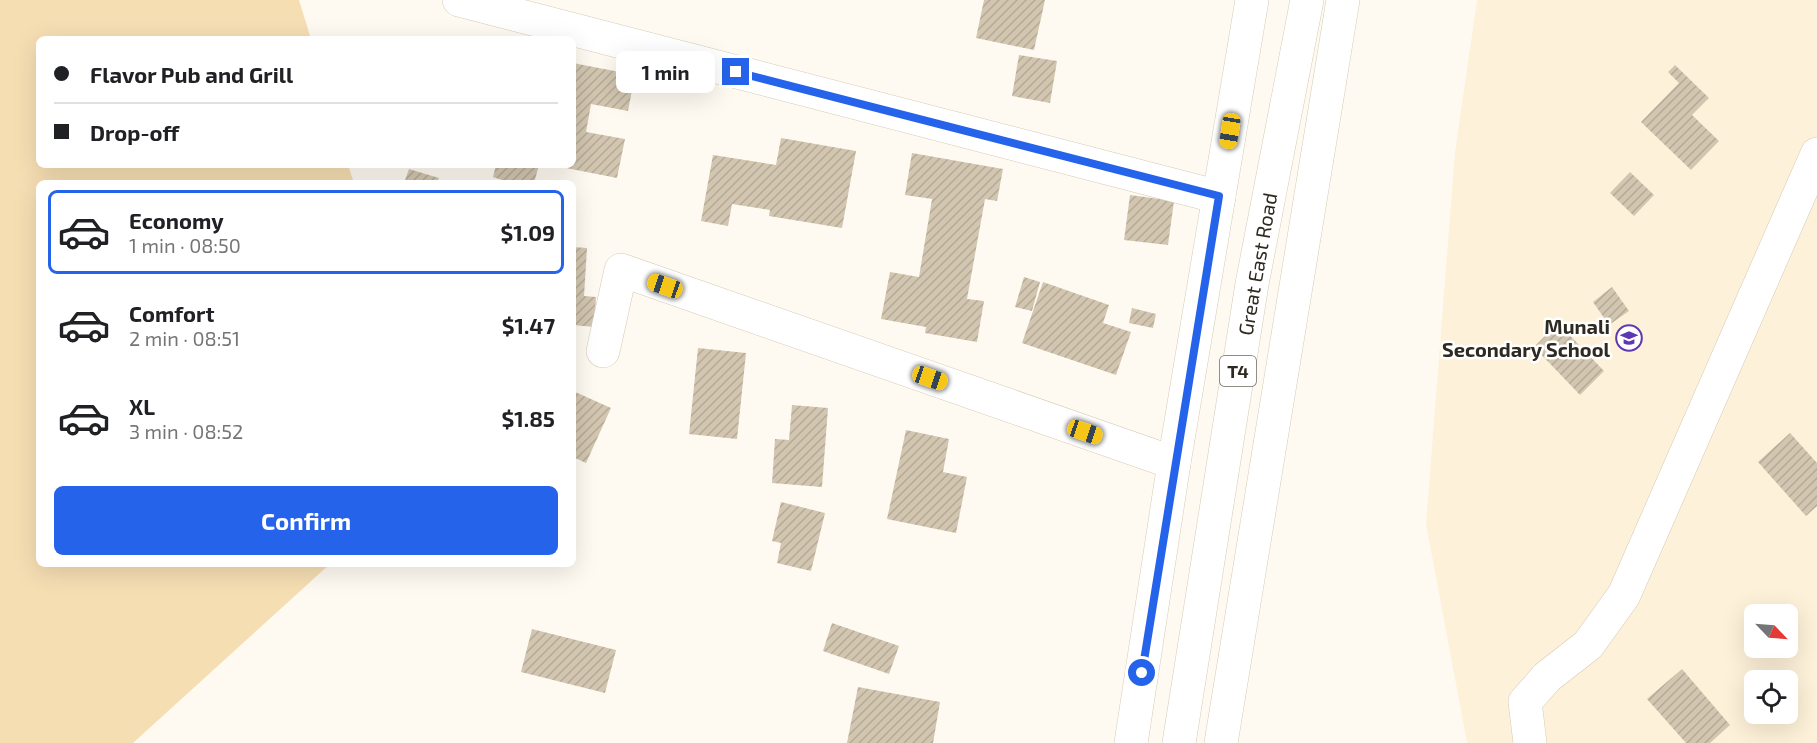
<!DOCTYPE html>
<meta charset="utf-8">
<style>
body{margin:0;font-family:"Exo 2",sans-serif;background:#f6f6f6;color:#202124;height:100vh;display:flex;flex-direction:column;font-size:22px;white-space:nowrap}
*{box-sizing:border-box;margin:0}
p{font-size:20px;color:#757577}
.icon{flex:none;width:33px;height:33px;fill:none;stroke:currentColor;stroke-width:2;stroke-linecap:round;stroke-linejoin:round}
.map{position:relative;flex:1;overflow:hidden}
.side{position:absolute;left:36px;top:180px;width:540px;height:387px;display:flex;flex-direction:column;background:#fff;border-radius:9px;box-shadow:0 6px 24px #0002}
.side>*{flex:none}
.guide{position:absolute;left:36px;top:36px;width:540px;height:132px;border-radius:9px;box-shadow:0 6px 24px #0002;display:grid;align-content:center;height:132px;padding:0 18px;background:#fff}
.needle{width:39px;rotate:115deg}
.tools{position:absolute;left:1744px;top:604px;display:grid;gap:12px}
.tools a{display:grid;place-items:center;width:54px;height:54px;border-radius:9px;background:#fff;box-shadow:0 6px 24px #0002;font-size:30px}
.end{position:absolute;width:27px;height:27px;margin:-14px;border:8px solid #2563eb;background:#fff;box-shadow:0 0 0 3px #fff}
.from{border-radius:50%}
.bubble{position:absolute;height:42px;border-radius:9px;background:#fff;box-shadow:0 6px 24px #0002;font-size:20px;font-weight:700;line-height:42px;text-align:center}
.car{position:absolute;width:18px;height:36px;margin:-18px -9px;border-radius:8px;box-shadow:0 0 4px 2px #0007;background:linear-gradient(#f5c518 24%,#345 0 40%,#f5c518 0 76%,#345 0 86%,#f5c518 0)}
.guide b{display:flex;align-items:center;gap:21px;height:57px;font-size:22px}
.guide b+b{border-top:2px solid #e0e0e0}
.guide i{width:15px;height:15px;background:#202124}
ul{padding:10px 0 0;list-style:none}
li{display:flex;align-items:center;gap:18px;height:84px;margin:0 12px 9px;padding:0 6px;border:3px solid transparent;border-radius:9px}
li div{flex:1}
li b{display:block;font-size:22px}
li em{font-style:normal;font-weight:700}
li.active{border-color:#2563eb}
li>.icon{width:54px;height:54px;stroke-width:1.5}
.action{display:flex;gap:12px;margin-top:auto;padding:12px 18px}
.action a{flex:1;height:69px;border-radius:9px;background:#2563eb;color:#fff;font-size:24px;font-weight:700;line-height:69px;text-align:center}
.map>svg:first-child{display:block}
</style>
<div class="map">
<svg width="1817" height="743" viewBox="0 0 1817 743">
<defs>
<pattern id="building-hatch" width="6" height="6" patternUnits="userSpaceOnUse" patternTransform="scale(1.5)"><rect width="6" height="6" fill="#d2c6b0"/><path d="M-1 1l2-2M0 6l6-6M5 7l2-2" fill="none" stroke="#b5aa97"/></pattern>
</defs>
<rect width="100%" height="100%" fill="#fffaf1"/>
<!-- built -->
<path fill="#fef1d9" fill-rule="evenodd" d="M1477,0H1817V743H1467L1426,524L1455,152ZM1755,615H1788V648H1755ZM1755,681H1788V714H1755Z"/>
<!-- grass -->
<path fill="#f6deb3" d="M0,0H299L311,39H39V165H348L354,183H39V564H330L133,743H0Z"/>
<!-- building -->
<g fill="url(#building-hatch)">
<path d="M984,0H1045L1034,50L976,38Z"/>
<path d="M1019,55L1057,61L1050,103L1012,96Z"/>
<path d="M573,63L635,75L628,111L591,104L586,132L625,139L617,178L556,166L573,165Z"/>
<path d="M1675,65L1709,98L1692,115L1719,141L1691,170L1641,122L1679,83L1668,72Z"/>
<path d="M781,138L856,151L842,228L769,216L770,210L732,204L728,226L701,221L713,155L776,165Z"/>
<path d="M912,153L1003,169L997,201L985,199L967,299L984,301L977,342L925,333L926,327L881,319L890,272L919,277L932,199L905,195Z"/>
<path d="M496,165H539L534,183H511L493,177Z"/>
<path d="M409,169L439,178L437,183H404Z"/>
<path d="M1630,172L1654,195L1634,216L1610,193Z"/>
<path d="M1130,195L1174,201L1168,245L1124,240Z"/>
<path d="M573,247L587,248L584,296L596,297L594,327L573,325Z"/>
<path d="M1024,277L1040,282L1032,311L1015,307Z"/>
<path d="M1043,282L1109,305L1103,323L1131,332L1116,375L1022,343Z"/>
<path d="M1612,287L1629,311L1609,325L1593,302Z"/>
<path d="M1132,308L1156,314L1153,328L1129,323Z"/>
<path d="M1558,323L1604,371L1580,395L1534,347Z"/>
<path d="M698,348L746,353L737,439L689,434Z"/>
<path d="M573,391L611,408L586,463L573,457Z"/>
<path d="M792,405L828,408L822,487L772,483L775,439L789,440Z"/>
<path d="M906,430L949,439L943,472L967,477L956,533L887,519Z"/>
<path d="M1790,433L1817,463V506L1806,516L1758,462Z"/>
<path d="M781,502L825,513L811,571L777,563L781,543L772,541Z"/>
<path d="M832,623L899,646L889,674L823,651Z"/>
<path d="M532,629L616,650L605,693L521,672Z"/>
<path d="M1682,669L1730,725L1710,743H1686L1647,699Z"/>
<path d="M858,687L940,702L933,743H847Z"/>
</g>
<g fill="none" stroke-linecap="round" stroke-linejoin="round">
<!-- minor casing -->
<g stroke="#d6cab5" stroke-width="34">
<g id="minor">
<path d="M459,0L1219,197"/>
<path d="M603,351L621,270L1174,463"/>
<path d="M1131,743L1174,463L1252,0"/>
<path d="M1530,743L1525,702L1547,677L1588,645L1624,595L1817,154"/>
</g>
</g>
<!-- major casing -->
<g stroke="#d6cab5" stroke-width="34">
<g id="major">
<path d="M1179,743L1252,284L1307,0"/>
<path d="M1221,743L1343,0"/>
</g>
</g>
<!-- minor -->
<use href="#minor" stroke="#fff" stroke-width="33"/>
<!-- major -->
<use href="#major" stroke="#fff" stroke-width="33"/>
</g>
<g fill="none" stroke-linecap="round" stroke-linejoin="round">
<!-- route -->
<path stroke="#2563eb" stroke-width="8" d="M736,72L1219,196L1142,673"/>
</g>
<!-- icons -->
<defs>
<g id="school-ring" transform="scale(1.35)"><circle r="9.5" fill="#fff" stroke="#5f38b1" stroke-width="1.5"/><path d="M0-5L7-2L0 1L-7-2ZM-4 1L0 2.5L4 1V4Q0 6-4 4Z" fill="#5f38b1"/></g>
</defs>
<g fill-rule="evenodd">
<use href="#school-ring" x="1629" y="338"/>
</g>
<g text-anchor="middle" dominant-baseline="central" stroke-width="5" stroke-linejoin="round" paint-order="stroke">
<!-- shield labels -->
<rect fill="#fff" stroke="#6d6a64" stroke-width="1.5" x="1220" y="356" width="36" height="30" rx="4.5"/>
<g font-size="18" font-weight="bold" fill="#2e2a21">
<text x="1238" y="371">T4</text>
</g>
<!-- street labels -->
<g font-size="20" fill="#2e2a21" stroke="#fff">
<text transform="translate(1257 264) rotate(-80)">Great East Road</text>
</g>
<!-- poi labels -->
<g font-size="20" font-weight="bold" fill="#2e2a21" stroke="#fff" text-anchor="end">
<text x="1610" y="326">Munali<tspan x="1610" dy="23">Secondary School</tspan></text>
</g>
</g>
</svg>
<div class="tools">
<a><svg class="needle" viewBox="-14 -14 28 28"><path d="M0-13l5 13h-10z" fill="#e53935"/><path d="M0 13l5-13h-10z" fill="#757577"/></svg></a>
<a><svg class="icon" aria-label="locate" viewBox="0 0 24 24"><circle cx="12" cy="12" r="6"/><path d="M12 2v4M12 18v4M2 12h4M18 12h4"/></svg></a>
</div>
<i class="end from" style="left:1142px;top:673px"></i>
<i class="end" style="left:736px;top:72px"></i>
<div class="bubble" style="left:616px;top:51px;width:99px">1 min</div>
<i class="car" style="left:1230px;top:131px;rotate:189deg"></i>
<i class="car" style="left:665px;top:286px;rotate:289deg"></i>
<i class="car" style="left:930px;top:378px;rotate:109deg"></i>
<i class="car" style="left:1085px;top:432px;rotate:109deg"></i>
<div class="guide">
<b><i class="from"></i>Flavor Pub and Grill</b>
<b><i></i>Drop-off</b>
</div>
<section class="side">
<ul>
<li class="active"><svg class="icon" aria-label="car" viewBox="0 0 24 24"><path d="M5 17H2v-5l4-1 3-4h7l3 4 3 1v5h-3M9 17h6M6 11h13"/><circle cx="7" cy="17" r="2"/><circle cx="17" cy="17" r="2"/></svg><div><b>Economy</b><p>1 min · 08:50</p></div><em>$1.09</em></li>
<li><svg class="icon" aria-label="car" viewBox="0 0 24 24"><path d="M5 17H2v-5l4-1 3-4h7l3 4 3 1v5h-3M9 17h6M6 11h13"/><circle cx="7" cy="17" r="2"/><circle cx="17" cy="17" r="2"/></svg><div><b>Comfort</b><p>2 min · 08:51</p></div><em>$1.47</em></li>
<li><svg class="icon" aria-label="car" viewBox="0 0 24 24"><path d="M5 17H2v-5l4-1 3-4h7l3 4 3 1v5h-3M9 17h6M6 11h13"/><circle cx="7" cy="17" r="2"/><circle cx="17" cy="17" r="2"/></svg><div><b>XL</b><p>3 min · 08:52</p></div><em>$1.85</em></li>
</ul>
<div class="action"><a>Confirm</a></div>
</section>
</div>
